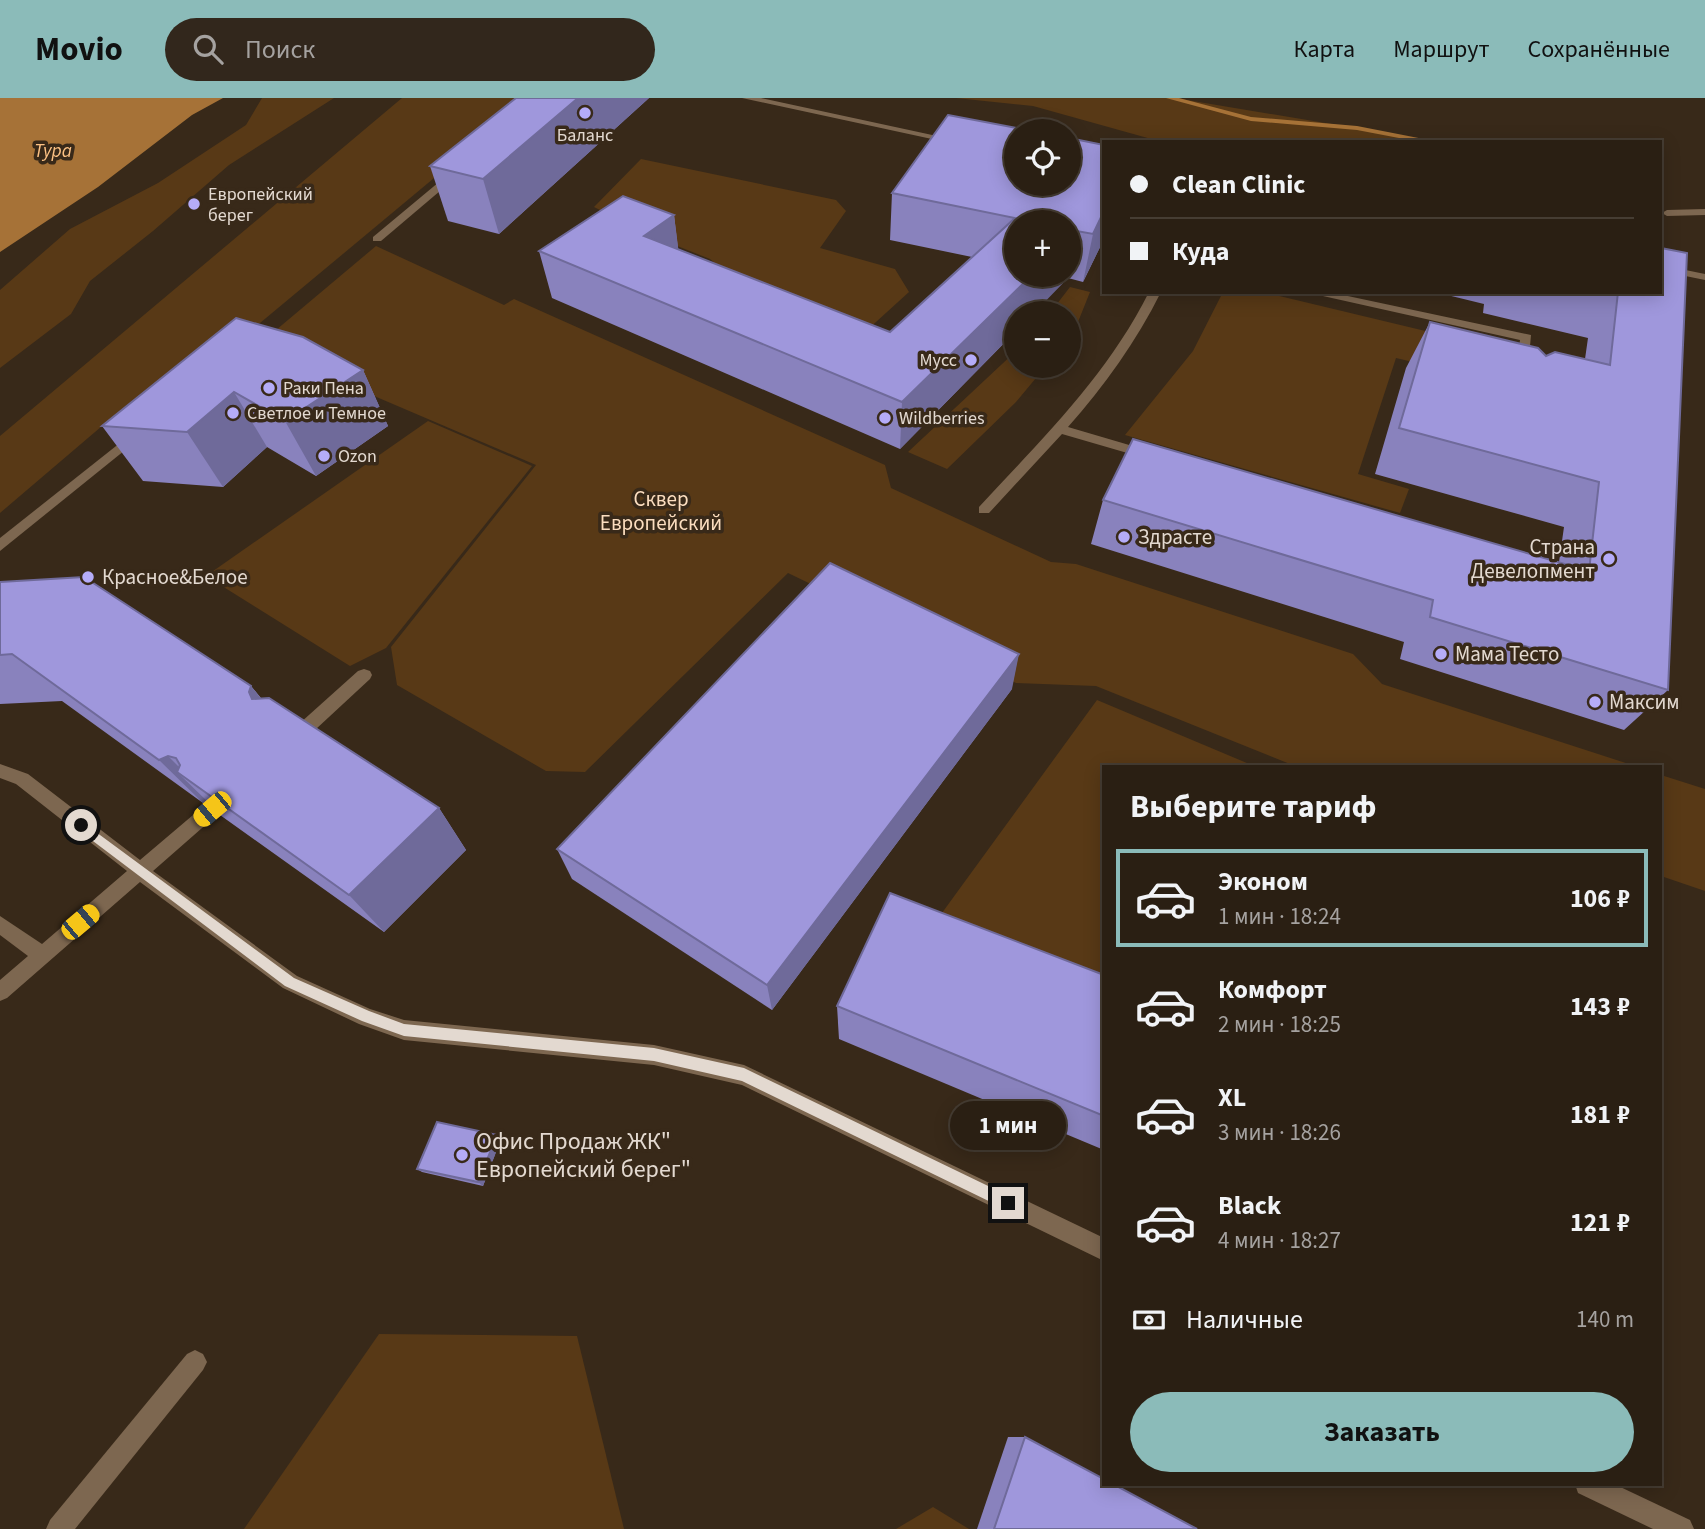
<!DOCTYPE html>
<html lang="ru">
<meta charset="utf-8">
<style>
body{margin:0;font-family:"Source Sans 3",sans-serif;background:#32271c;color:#f1f3f6;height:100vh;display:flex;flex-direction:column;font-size:26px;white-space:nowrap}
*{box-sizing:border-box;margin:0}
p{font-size:23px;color:#a5a2a0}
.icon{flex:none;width:38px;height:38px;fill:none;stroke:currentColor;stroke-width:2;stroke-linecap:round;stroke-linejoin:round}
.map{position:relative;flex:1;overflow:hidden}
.panel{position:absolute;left:1102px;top:667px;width:560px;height:721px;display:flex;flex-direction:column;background:#2a1f13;border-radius:0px;box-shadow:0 4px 18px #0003,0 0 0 2px #463d33}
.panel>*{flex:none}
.top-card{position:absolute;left:1102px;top:42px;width:560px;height:154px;border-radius:0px;box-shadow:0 4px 18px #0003,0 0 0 2px #463d33;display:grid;align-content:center;height:154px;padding:0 28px;background:#2a1f13}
.fabs{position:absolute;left:1004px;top:21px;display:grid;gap:14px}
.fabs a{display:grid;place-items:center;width:77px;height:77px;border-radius:50%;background:#2a1f13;box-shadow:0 4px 18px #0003,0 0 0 2px #463d33;font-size:35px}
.end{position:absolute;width:32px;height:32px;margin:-16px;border:9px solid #e3d9d0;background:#111;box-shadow:0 0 0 4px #111}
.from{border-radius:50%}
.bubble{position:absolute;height:49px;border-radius:24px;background:#2a1f13;box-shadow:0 4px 18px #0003,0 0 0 2px #463d33;font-size:23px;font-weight:700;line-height:49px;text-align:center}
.car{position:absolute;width:21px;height:42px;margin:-21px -10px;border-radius:9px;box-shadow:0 0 5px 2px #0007;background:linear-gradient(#f5c518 24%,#345 0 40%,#f5c518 0 76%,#345 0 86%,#f5c518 0)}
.top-card b{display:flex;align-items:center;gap:24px;height:66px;font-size:26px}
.top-card b+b{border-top:2px solid #463d33}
.top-card i{width:18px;height:18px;background:#f1f3f6}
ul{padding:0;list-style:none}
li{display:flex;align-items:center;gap:21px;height:98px;margin:0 14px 10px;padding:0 14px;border:4px solid transparent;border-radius:0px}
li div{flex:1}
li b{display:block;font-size:26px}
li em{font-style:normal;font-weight:700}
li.selected{border-color:#8bbbb9}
li>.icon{width:63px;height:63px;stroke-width:1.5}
h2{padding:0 28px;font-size:32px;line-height:84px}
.pay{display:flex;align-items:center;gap:18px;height:77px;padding:0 28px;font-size:26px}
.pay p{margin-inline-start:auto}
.action{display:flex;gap:14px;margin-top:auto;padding:14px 28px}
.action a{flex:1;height:80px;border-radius:42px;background:#8bbbb9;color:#111;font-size:28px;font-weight:700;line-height:80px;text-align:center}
header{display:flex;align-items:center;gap:42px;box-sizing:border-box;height:98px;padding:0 35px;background:#8bbbb9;color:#111}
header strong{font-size:33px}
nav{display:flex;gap:38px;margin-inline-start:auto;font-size:24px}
.search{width:490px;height:63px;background:#32271c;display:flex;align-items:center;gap:18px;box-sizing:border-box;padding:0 24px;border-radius:38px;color:#a5a2a0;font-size:26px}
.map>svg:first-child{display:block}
</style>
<header>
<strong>Movio</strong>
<div class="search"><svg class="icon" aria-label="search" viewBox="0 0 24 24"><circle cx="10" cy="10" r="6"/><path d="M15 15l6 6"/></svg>Поиск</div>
<nav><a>Карта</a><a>Маршрут</a><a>Сохранённые</a></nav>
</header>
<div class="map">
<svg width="1705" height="1431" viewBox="0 0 1705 1431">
<rect width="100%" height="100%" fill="#382919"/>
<!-- green -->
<g fill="#583916">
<path d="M262,0H334L229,67L153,133L90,183L71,216L0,270V192L70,131L158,85L246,27Z"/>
<path d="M402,0H530L157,311H122L0,415V338Z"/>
<path d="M956,0H1175L1439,44H1162L1033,8Z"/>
<path d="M641,61L836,102L846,113L820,150L895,171L909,194L865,234L750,196L710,161L652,138L594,109Z"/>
<path d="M376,148L504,207L514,201L885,367L891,390L1051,464L1076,466L1353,556L1382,586L1635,668H1295L1096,588L1016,585L788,475L585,674L546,673L397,587L391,549L536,367L257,248Z"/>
<path d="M1070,189L1090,194L1074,234L1069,240V215H1050Z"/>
<path d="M1223,194H1263L1463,242L1455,274L1396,260L1358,376L1409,391L1400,415L1125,337L1193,253Z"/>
<path d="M1017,252V268H1046L1016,304L947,371L908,354Z"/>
<path d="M428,323L532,368L386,550L350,568L206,478Z"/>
<path d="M1097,602L1254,668H1104V913L923,841Z"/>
<path d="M1661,677L1705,691V793L1661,778Z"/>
<path d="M379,1236L577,1238L624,1431H244Z"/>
<path d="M933,1409L969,1431H896Z"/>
</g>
<!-- water -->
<path fill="#a67237" d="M0,0H223L192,17L98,89L0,154Z"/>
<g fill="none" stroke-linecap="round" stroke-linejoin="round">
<!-- stream -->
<path fill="#a67237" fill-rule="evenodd" d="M1166,0H1179L1251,19L1357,28L1439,44H1420L1357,32L1251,23Z"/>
<!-- minor -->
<g fill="#7d6750" fill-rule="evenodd">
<path d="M742,0H761L960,43L955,46Z"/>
<path d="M451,74L460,76L381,143H373V139Z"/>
<path d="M1705,111V117L1667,118L1662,115L1667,112Z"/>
<path d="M1661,167L1705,176V182L1661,173Z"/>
<path d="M1149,194H1161C1136,244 1105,287 1068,329L1153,354V360L1148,361L1062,336L989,415H979V409C1042,341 1107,278 1149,194Z"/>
<path d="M1305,194H1329L1531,237L1528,271L1522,275L1516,271L1520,242Z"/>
<path d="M135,333L142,337L140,340L0,453V440Z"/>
<path d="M364,571L370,573L372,577L370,581L302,644H290L288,639L290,634L358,573Z"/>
<path d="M0,666L28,676L140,762L206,706L212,704L218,706L221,711L218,716L153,773L297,878L370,911L404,922L654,947L744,967L1104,1140V1163L742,987L654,967L404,942L359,926L283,890L140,784L7,900L0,903V882L28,858L0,837V818L42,846L127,773L16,686L0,680Z"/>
<path d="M195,1252L203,1256L207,1264L203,1272L75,1431H46L50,1422L187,1256Z"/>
<path d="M1575,1386H1614L1690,1422L1694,1431H1653L1578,1395Z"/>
</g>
</g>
<!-- wall -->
<g fill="#8982bd" fill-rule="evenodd">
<path d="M516,0H649L499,136L448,123L430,68Z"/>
<path d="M1104,47V141L1083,184L1068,180L1017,215V232L900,351L552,200L539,153L674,117L678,151L890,234L972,159L890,142L892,95ZM1069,124V177H1017Z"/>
<path d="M1435,194H1661L1668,592L1624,632L1400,561L1404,544L1091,446L1103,402L1559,464L1564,429L1375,376L1406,270L1430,224L1546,258L1585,261L1588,240L1483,215L1484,206Z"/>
<path d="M236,220L363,272L388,328L316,378L267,349L223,389L143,383L102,328Z"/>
<path d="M0,484L251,588L261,600L439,710L466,752L384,834L220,717L207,703L203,705L62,603L0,606Z"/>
<path d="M1012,591L772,912L572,781L557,751Z"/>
<path d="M1104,877V1052L839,941L837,908Z"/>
<path d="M501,1041L483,1088L422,1074L417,1071Z"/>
<path d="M1008,1339H1025L1197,1431H977Z"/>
</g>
<!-- shaded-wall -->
<g fill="#6f6a9a">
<path d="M578,0H649L499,136L483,81Z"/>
<path d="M1104,113V141L1083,184L1093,136Z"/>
<path d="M674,117L680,164L644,138Z"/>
<path d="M1077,133L1069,174V141Z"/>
<path d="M1032,177H1069L1068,180L1034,215H1017V232L900,351L902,304Z"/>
<path d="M363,272L388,328L316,378L285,323Z"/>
<path d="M234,294L267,349L223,389L187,334Z"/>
<path d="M1019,556L1012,591L772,912L767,887Z"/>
<path d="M251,588L287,634L252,601L249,594Z"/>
<path d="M168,658L201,691L177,674L207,703L203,705L159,662Z"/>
<path d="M439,710L466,752L384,834L349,797Z"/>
<path d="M497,1037L501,1041L483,1088L478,1084Z"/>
</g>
<!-- building -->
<g fill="#9f97dc" stroke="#6f6a9a" stroke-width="2">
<path d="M516,0H578L483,81L430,68Z"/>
<path d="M948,17L1033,33H1017V86H1069V40L1104,47V113L1093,136L1077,133L1069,141V124H1017V177H1032L902,304L539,153L623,98L674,117L644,138L890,234L1015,120L892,95Z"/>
<path d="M1661,150L1687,155L1668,592L1430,519L1433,502L1103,402L1133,341L1589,473L1599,384L1399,330L1430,224L1538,250L1546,258L1555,254L1610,267L1618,194H1661Z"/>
<path d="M236,220L303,239L363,272L285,323L234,294L187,334L102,328Z"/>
<path d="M830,465L1019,556L767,887L557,751Z"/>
<path d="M84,479L251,588L249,594L252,601L269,600L439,710L349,797L177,674L180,667L176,660L168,658L159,662L12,556L0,557V484Z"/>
<path d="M890,795L1104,877V1018L837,908Z"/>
<path d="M437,1024L497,1037L478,1084L417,1071Z"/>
<path d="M1025,1339L1104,1381V1386H1113L1197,1431H994Z"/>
</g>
<!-- route -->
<path fill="#e3d9d0" d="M81,723L294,880L369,913L404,926L654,950L744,970L1013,1100L1015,1105L1008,1112L1003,1110L742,983L654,963L404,938L362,923L285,888L77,731V724Z"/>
<!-- markers -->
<g fill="#b5acf8" stroke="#382919" stroke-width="2.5">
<circle cx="585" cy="15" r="7"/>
<circle cx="194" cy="106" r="7"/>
<circle cx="971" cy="262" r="7"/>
<circle cx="269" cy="290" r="7"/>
<circle cx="233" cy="315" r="7"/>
<circle cx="885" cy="320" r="7"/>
<circle cx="324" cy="358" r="7"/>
<circle cx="1124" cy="439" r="7"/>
<circle cx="1609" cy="461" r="7"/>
<circle cx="88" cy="479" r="7"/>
<circle cx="1441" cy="556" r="7"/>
<circle cx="1595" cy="604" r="7"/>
<circle cx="462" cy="1057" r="7"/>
</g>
<g text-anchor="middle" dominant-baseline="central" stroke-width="7" stroke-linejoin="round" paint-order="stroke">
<!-- far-poi labels -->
<g font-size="18" fill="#e3d9d0" stroke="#382919" text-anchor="start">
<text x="585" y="37" text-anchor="middle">Баланс</text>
<text x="208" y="96">Европейский<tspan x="208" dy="21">берег</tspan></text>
<text x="957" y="262" text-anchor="end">Мусс</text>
<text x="283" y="290">Раки Пена</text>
<text x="247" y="315">Светлое и Темное</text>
<text x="899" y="320">Wildberries</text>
<text x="338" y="358">Ozon</text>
</g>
<!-- far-water labels -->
<g font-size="19" font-style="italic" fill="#fdc284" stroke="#382919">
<text x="53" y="53">Тура</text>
</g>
<!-- park labels -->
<g font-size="21" fill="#fbddbf" stroke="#382919">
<text x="661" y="401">Сквер<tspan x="661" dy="24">Европейский</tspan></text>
</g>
<!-- poi labels -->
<g font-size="21" fill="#e3d9d0" stroke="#382919" text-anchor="start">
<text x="1138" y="439">Здрасте</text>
<text x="1595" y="449" text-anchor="end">Страна<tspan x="1595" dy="24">Девелопмент</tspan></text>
<text x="102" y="479">Красное&amp;Белое</text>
<text x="1455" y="556">Мама Тесто</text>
<text x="1609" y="604">Максим</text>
</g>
<!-- near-poi labels -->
<g font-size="24" fill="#e3d9d0" stroke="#382919" text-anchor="start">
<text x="476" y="1043">Офис Продаж ЖК"<tspan x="476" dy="28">Европейский берег"</tspan></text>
</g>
</g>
</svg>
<div class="fabs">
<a><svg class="icon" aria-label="locate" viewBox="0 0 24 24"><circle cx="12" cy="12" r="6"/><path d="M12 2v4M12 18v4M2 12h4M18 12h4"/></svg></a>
<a>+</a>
<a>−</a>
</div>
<i class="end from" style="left:81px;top:727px"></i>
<i class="end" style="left:1008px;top:1105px"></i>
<div class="bubble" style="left:950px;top:1003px;width:116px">1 мин</div>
<i class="car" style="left:212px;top:711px;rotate:230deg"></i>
<i class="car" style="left:80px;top:824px;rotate:50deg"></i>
<div class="top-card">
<b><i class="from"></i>Clean Clinic</b>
<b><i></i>Куда</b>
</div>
<section class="panel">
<h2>Выберите тариф</h2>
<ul>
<li class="selected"><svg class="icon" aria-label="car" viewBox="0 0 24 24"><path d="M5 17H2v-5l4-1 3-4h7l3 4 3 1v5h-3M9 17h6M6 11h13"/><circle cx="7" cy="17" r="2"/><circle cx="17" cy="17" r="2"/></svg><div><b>Эконом</b><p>1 мин · 18:24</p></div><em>106 ₽</em></li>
<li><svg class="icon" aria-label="car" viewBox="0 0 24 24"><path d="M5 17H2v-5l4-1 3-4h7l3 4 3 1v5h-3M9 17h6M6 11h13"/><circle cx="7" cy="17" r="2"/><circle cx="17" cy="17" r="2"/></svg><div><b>Комфорт</b><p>2 мин · 18:25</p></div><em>143 ₽</em></li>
<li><svg class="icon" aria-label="car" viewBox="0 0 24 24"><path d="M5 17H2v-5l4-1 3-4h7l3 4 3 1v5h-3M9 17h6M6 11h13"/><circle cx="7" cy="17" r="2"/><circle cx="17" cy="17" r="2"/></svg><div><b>XL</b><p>3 мин · 18:26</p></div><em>181 ₽</em></li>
<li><svg class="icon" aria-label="car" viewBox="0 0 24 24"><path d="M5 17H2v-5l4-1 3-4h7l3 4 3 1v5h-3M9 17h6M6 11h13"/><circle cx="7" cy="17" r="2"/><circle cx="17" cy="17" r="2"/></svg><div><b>Black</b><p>4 мин · 18:27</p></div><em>121 ₽</em></li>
</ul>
<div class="pay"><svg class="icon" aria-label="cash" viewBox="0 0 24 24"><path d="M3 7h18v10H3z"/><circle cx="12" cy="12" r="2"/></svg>Наличные<p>140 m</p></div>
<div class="action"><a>Заказать</a></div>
</section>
</div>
